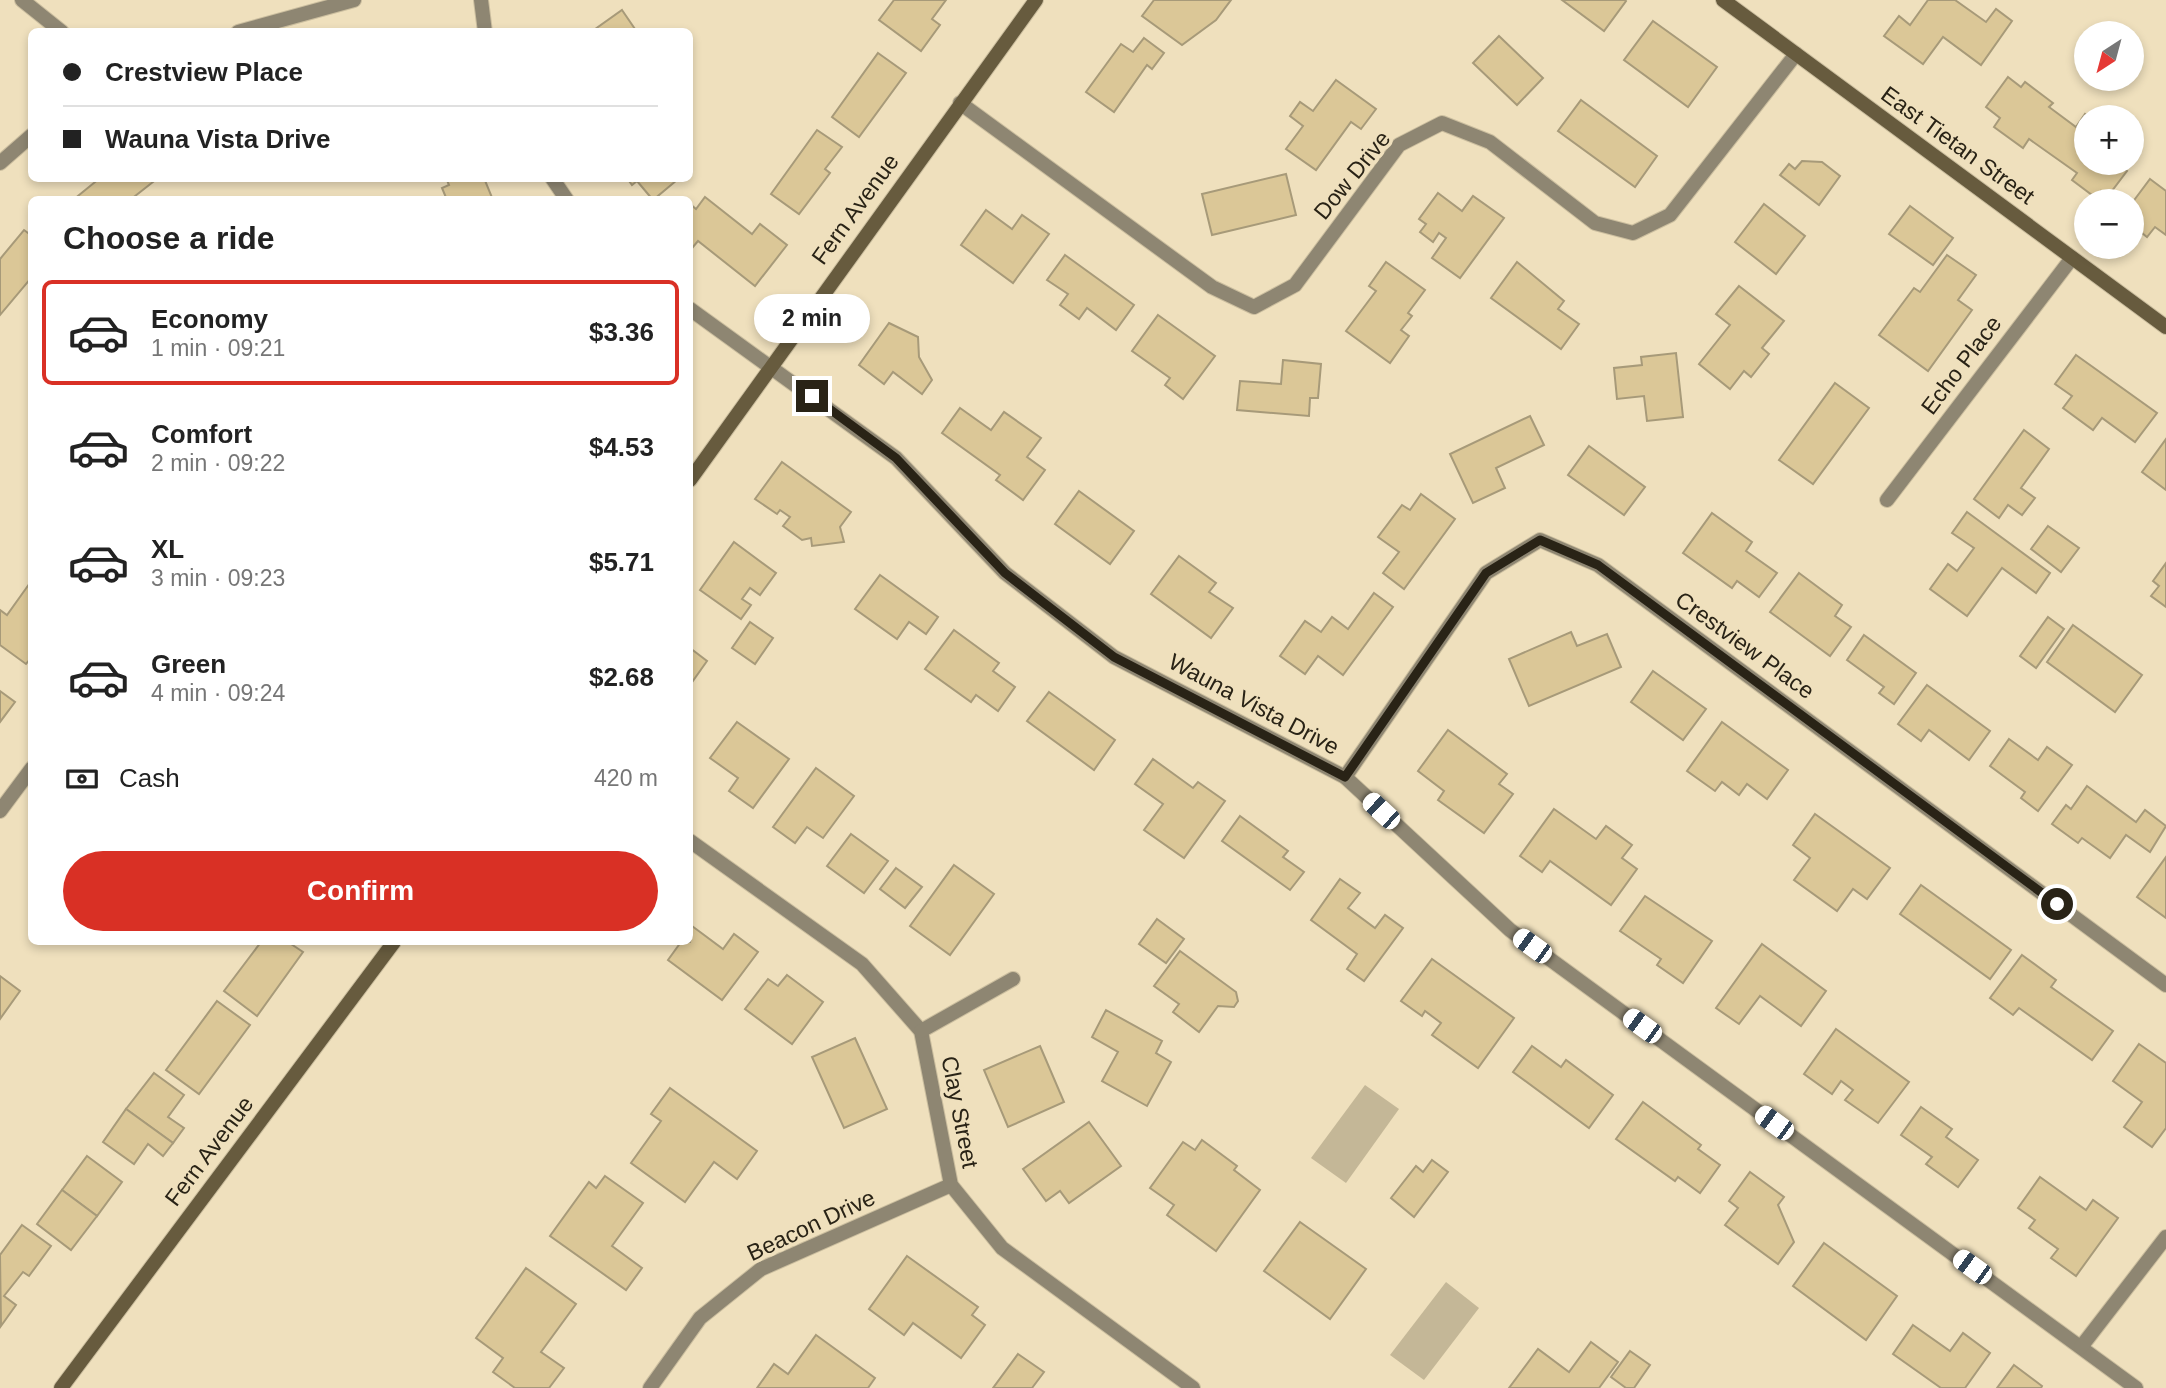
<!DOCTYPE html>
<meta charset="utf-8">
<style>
body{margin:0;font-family:Arial,sans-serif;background:#f2f2f2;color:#222;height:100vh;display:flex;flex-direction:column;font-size:26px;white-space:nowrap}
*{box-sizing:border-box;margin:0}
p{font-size:23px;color:#767676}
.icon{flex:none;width:38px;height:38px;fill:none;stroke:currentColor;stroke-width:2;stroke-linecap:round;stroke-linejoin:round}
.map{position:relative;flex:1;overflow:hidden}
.sheet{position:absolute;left:28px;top:196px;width:665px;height:749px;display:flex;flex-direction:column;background:#fff;border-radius:10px;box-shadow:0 4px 10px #0003}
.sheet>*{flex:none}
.top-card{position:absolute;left:28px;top:28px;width:665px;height:154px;border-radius:10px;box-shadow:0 4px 10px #0003;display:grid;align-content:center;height:154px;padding:0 35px;background:#fff}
.needle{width:46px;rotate:216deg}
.buttons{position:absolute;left:2074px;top:21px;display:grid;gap:14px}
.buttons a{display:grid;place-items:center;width:70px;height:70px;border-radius:50%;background:#fff;box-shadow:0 4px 10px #0003;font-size:35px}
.end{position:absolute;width:32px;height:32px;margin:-16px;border:9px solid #292316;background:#fff;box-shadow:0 0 0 4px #fff}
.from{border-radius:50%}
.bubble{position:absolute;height:49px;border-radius:24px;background:#fff;box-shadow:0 4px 10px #0003;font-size:23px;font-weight:800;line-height:49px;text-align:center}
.car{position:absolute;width:21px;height:42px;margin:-21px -10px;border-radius:9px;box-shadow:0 0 5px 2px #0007;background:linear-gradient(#fff 24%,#345 0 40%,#fff 0 76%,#345 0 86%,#fff 0)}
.top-card b{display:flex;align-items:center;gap:24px;height:66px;font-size:26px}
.top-card b+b{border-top:2px solid #e0e0e0}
.top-card i{width:18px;height:18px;background:#222}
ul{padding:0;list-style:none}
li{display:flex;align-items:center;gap:21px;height:105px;margin:0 14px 10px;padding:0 21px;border:4px solid transparent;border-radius:10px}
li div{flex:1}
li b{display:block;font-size:26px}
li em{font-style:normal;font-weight:800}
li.selected{border-color:#d93025}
li>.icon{width:63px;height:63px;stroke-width:1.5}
h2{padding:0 35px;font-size:32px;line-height:84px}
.pay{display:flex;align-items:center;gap:18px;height:77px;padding:0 35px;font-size:26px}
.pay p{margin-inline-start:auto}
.action{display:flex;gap:14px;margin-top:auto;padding:14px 35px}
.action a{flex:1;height:80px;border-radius:42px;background:#d93025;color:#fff;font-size:28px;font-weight:800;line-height:80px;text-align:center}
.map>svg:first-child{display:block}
</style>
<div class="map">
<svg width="2166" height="1388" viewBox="0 0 2166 1388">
<rect width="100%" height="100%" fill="#efe0bd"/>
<!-- green -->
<g fill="#c4b797">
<path d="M1365,1085L1399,1109L1346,1183L1311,1158Z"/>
<path d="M1446,1282L1479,1308L1424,1380L1390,1355Z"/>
</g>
<!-- building -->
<g fill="#dbc797" stroke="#a79a79" stroke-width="2">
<path d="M894,0H946L932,19L940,25L921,51L879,20Z"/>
<path d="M1154,0H1231L1216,20L1182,45L1142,16Z"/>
<path d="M1562,0H1625L1626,1L1604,31Z"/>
<path d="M1928,0H1955L1986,22L1996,9L2012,21L1981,65L1943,37L1923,64L1884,36L1899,16L1910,25Z"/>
<path d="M622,10L637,32H591Z"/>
<path d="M1653,21L1717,67L1688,107L1624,60Z"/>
<path d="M1499,36L1543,78L1517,105L1473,63Z"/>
<path d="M1144,38L1164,53L1152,69L1147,65L1114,112L1086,92L1121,44L1133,52Z"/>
<path d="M878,53L906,73L859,137L832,117Z"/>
<path d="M2008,77L2021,87L2025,82L2053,103L2049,107L2076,127L2085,114L2089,117H2086V163H2115L2127,171L2108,196L2101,191L2096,198L2072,180L2077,173L2029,139L2023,148L1994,127L2000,118L1986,107Z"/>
<path d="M1336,80L1376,109L1361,129L1351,122L1316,170L1286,149L1303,126L1290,116L1300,102L1313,111Z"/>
<path d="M1581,100L1657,156L1635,187L1558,131Z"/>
<path d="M817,130L842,147L825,169L830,173L799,214L771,194Z"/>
<path d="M1802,161L1822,162L1840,176L1819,205L1780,175L1789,164L1795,169Z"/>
<path d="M1286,174L1296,215L1212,235L1202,194Z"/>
<path d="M100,178H158L130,200H73Z"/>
<path d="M446,178H484L493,200H447L442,188L449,185Z"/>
<path d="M627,178H676L677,180L653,200L637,181L632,185Z"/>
<path d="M2150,179L2166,191V235L2155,227L2147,237L2132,225V203Z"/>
<path d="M1438,193L1462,211L1473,196L1504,218L1460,278L1432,258L1446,238L1439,233L1433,242L1420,232L1426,224L1419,219Z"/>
<path d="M705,197L752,234L760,224L787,245L755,286L698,241L693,247L690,244V204L696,209Z"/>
<path d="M1764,204L1805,236L1776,274L1735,242Z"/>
<path d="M1910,206L1953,238L1933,265L1889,234Z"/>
<path d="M986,210L1012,229L1022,215L1049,234L1013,283L961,245Z"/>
<path d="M24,230L32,236V277L0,315V259Z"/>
<path d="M1065,255L1134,305L1116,330L1087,308L1079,319L1060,305L1068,294L1047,280Z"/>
<path d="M1947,255L1976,275L1958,300L1972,310L1928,371L1879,335L1914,288L1920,292Z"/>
<path d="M1386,262L1425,290L1408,313L1412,316L1401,330L1409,336L1390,363L1346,331L1376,291L1369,286Z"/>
<path d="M1517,262L1564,301L1558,309L1579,324L1561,349L1491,298Z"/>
<path d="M1739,286L1784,321L1762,348L1769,354L1751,377L1744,371L1730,389L1699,364L1730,325L1716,314Z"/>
<path d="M1158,315L1215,356L1183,399L1165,385L1170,378L1132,351Z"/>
<path d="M889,323L918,337L919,357L932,380L922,394L893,372L884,384L859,365Z"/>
<path d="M1676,353L1683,417L1647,421L1644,396L1617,399L1614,368L1642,365L1641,357Z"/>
<path d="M2076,355L2157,413L2135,442L2102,418L2093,430L2063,408L2072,396L2055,384Z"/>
<path d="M1283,360L1321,364L1318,398H1310L1309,416L1237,410L1240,381L1281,384Z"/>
<path d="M1835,383L1869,408L1813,484L1779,460Z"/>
<path d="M960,408L991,430L1004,412L1041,438L1027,457L1045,470L1023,500L996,480L1000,475L942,433Z"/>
<path d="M1530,416L1544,445L1496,468L1505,488L1473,503L1450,454Z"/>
<path d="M2024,430L2049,449L2021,488L2035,498L2022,515L2008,505L1999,518L1974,499Z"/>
<path d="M2166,439V490L2142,472Z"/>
<path d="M1589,446L1645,487L1624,515L1568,475Z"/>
<path d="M782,462L851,512L840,527L844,542L812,546L811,538L802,540L783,526L790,517L780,510L777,514L755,499Z"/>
<path d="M1079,491L1134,531L1110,564L1055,524Z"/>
<path d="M1421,494L1455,519L1404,589L1383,573L1399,552L1378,537L1402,505L1410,510Z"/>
<path d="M1967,512L2050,573L2036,593L2002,568L1967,616L1930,589L1948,564L1957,571L1974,548L1952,533Z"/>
<path d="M1712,513L1752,542L1746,551L1777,573L1759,597L1737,581L1732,588L1683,553Z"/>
<path d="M2048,526L2079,548L2061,572L2031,549Z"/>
<path d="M734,542L776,573L760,595L750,588L742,599L751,605L741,619L700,590Z"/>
<path d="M1179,556L1216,583L1209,592L1233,608L1211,638L1151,594Z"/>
<path d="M2166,563V607L2151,596L2159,586L2153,581Z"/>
<path d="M1799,573L1842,605L1835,616L1851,627L1830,656L1770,612Z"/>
<path d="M880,575L938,617L926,634L909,622L897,639L855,609Z"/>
<path d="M32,580V657L26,664L0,645V610L7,615Z"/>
<path d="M1374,593L1393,607L1343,675L1318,656L1305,674L1280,656L1305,621L1321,632L1332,617L1348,629Z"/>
<path d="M2048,617L2064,629L2036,668L2020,656Z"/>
<path d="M750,622L773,638L755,664L732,648Z"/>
<path d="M2073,625L2142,675L2115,712L2047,662Z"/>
<path d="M954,630L999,663L993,671L1015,687L998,711L976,695L971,702L925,669Z"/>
<path d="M1571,632L1577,646L1607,634L1621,667L1529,706L1509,659Z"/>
<path d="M1864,635L1916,673L1894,704L1879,693L1884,687L1847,660Z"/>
<path d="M690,648L707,661L690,685Z"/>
<path d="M1653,671L1706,709L1683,740L1631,702Z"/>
<path d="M1927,685L1990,731L1969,760L1929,730L1921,741L1898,724Z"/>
<path d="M0,691L15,702L0,722Z"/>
<path d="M1049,692L1115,740L1094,770L1027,721Z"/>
<path d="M737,722L789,759L753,808L729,791L738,778L710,758Z"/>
<path d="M1722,722L1788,770L1767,799L1747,784L1739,795L1722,782L1715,791L1687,771Z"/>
<path d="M1448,730L1507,774L1499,784L1513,794L1484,833L1438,800L1444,791L1418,771Z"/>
<path d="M2009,739L2038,760L2047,747L2072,765L2038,811L2021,798L2025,792L1990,766Z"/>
<path d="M1153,759L1193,788L1198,782L1225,801L1184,858L1144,830L1163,804L1135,784Z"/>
<path d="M816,768L854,796L823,838L807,827L795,843L773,827Z"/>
<path d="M2087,786L2136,822L2145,810L2166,826L2150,852L2126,835L2110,858L2082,838L2078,843L2052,824L2066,805L2071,809Z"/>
<path d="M1554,809L1596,839L1606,826L1632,845L1622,858L1637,869L1611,905L1550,861L1542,872L1520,856Z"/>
<path d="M1815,814L1890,868L1867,899L1853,889L1837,911L1794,880L1810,858L1793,845Z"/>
<path d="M1240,816L1288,851L1283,857L1304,872L1290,890L1222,841Z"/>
<path d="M851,834L888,861L864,893L827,866Z"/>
<path d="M2166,857V918L2137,897Z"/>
<path d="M954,865L994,894L950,955L910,926Z"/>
<path d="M896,868L922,887L905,908L880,889Z"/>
<path d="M1340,879L1360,893L1348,908L1375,928L1385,915L1403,928L1364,981L1347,969L1357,954L1311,920Z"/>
<path d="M1921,885L2011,950L1990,979L1900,914Z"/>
<path d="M1645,896L1712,941L1683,983L1657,965L1661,959L1620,931Z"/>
<path d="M1157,919L1184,939L1166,963L1139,944Z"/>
<path d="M692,926L723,949L734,934L758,952L722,1000L668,960L681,942H690Z"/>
<path d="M261,942H288L303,952L257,1016L224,991Z"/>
<path d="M1762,944L1826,991L1801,1026L1760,996L1739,1024L1716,1008Z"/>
<path d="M1180,951L1236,992L1238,1001L1234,1007L1218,1006L1199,1032L1173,1012L1179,1004L1154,986Z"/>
<path d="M2022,955L2056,980L2051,987L2113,1031L2092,1060L2019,1008L2013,1015L1990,998Z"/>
<path d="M1432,959L1514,1018L1478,1068L1432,1035L1441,1023L1425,1011L1422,1016L1401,1001Z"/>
<path d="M787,975L823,1002L792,1044L745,1009L768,979L778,986Z"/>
<path d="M0,976L20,991L0,1019Z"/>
<path d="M217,1001L250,1025L199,1094L166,1070Z"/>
<path d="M1106,1010L1162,1041L1156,1053L1171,1062L1147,1106L1102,1081L1118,1052L1092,1037Z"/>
<path d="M1836,1029L1909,1082L1878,1123L1845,1100L1853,1090L1841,1081L1832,1094L1804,1074Z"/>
<path d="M855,1038L887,1109L844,1128L812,1057Z"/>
<path d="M2139,1044L2166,1063V1128L2152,1147L2124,1127L2142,1102L2113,1081Z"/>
<path d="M1040,1046L1064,1102L1008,1127L984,1070Z"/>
<path d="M1532,1046L1561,1067L1566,1060L1613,1095L1589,1128L1513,1072Z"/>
<path d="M154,1073L184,1095L168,1117L184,1128L173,1143L126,1109Z"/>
<path d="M670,1088L757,1151L737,1179L714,1162L685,1202L631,1163L661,1121L651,1114Z"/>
<path d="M1643,1102L1701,1145L1698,1149L1720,1165L1700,1193L1678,1177L1675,1181L1616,1139Z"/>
<path d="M1921,1107L1952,1129L1946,1137L1978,1160L1958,1187L1926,1164L1932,1157L1901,1135Z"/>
<path d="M126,1109L173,1143L163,1156L148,1144L134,1164L103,1142Z"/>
<path d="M1089,1122L1121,1166L1069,1203L1060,1191L1046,1201L1023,1169Z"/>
<path d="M1202,1140L1237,1166L1234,1170L1260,1190L1216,1251L1167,1215L1174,1205L1150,1188L1183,1142L1195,1150Z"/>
<path d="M87,1156L122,1182L97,1216L62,1190Z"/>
<path d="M1432,1160L1448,1172L1414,1217L1391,1198L1416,1166L1423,1172Z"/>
<path d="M1750,1172L1784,1197L1778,1205L1794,1242L1778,1264L1725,1225L1738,1208L1729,1201Z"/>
<path d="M605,1176L643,1203L612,1246L642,1268L626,1290L550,1236L589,1182L596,1188Z"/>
<path d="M2040,1177L2086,1210L2093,1200L2118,1218L2076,1276L2051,1258L2058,1249L2029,1228L2035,1220L2018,1208Z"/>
<path d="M62,1190L97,1216L71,1250L37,1224Z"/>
<path d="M1300,1222L1366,1269L1330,1319L1264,1271Z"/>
<path d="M22,1225L51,1246L29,1276L23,1272L4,1296L16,1305L1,1326L0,1255Z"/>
<path d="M1824,1243L1897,1296L1866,1340L1793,1286Z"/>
<path d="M907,1256L978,1307L972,1315L985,1325L961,1358L913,1323L904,1335L869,1309Z"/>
<path d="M526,1268L576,1304L541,1352L564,1368L549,1388H515L493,1372L503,1358L476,1338Z"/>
<path d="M1913,1325L1950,1351L1963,1333L1990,1353L1965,1388H1941L1893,1354Z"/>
<path d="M816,1335L875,1378L868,1388H757L774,1364L788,1374Z"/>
<path d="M1591,1342L1618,1362L1599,1388H1509L1538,1349L1569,1372Z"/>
<path d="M1630,1351L1650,1365L1634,1388H1626L1611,1377Z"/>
<path d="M1018,1354L1044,1372L1032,1388H993Z"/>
<path d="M2014,1365L2042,1386L2041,1388H1997Z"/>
</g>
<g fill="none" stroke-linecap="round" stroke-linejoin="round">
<!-- street casing -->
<g stroke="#cbbe9f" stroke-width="16">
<g id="street">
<path d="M22,0L62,32"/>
<path d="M481,0L485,32"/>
<path d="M238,32L354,0"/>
<path d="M960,103L1212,287L1254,307L1295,285L1399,145L1442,123L1490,142L1595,223L1633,233L1670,215L1796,54"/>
<path d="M0,163L32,135"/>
<path d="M552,178L567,200"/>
<path d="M690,309L896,458L1005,573L1114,657L1345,777L1510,930L2136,1388"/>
<path d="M1887,500L2072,258"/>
<path d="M1345,777L1486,573L1540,540L1598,565L2166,985"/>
<path d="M0,811L32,768"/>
<path d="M690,841L862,964L921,1031L951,1185L1002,1248L1193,1388"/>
<path d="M921,1031L1013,979"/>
<path d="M2081,1347L2166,1237"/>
<path d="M650,1388L700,1318L761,1269L951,1185"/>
</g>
</g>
<!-- secondary casing -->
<g stroke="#cbbe9f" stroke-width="16">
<g id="secondary">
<path d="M1723,0L2166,327"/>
<path d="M690,480L1036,0"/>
<path d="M61,1388L394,942"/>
</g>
</g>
<!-- street -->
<use href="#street" stroke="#8e8672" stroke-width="14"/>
<!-- secondary -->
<use href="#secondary" stroke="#675b3e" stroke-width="14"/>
</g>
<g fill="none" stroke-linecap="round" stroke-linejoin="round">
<!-- route -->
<path stroke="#292316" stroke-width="9" d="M812,396L896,458L1005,573L1114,657L1345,777L1486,573L1540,540L1598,565L2057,904"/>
</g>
<g text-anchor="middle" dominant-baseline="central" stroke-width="7" stroke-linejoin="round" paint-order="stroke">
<!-- street labels -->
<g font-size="23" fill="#292316" stroke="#efe0bd">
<text transform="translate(1958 145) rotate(36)">East Tietan Street</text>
<text transform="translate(1352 175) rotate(-51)">Dow Drive</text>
<text transform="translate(855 209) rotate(-54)">Fern Avenue</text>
<text transform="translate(1961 365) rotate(-53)">Echo Place</text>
<text transform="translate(1745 645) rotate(36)">Crestview Place</text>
<text transform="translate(1254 704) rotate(28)">Wauna Vista Drive</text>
<text transform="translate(960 1112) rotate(79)">Clay Street</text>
<text transform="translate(209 1151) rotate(-53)">Fern Avenue</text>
<text transform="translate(811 1225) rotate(-25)">Beacon Drive</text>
</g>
</g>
</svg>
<div class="buttons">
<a><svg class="needle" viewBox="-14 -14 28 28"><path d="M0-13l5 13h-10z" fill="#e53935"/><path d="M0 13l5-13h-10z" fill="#767676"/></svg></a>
<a>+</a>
<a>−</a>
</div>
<i class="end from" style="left:2057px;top:904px"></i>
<i class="end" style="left:812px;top:396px"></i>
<div class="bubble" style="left:754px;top:294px;width:116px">2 min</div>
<i class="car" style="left:1381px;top:811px;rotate:313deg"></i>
<i class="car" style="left:1532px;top:946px;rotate:306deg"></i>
<i class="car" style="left:1642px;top:1026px;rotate:306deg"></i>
<i class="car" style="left:1774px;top:1123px;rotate:306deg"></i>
<i class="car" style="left:1972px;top:1267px;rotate:306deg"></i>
<div class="top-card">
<b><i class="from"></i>Crestview Place</b>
<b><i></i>Wauna Vista Drive</b>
</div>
<section class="sheet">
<h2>Choose a ride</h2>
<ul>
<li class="selected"><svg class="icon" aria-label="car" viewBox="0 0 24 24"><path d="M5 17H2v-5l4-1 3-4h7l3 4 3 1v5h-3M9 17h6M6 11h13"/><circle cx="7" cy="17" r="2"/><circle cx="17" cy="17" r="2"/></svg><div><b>Economy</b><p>1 min · 09:21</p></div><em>$3.36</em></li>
<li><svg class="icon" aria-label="car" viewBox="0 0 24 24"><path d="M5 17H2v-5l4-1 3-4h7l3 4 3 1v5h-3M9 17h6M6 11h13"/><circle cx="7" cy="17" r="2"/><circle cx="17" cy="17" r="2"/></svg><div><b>Comfort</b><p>2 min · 09:22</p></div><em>$4.53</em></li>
<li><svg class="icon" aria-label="car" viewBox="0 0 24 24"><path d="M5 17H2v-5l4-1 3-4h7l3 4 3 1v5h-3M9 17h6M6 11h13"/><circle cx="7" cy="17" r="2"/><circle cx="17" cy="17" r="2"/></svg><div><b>XL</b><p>3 min · 09:23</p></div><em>$5.71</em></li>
<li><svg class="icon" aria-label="car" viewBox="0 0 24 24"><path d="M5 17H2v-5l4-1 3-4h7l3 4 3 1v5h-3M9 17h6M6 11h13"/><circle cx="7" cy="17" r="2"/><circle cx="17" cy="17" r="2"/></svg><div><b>Green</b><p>4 min · 09:24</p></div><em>$2.68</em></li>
</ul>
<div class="pay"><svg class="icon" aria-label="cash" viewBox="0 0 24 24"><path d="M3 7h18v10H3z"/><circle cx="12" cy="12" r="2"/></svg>Cash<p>420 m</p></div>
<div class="action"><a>Confirm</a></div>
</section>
</div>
